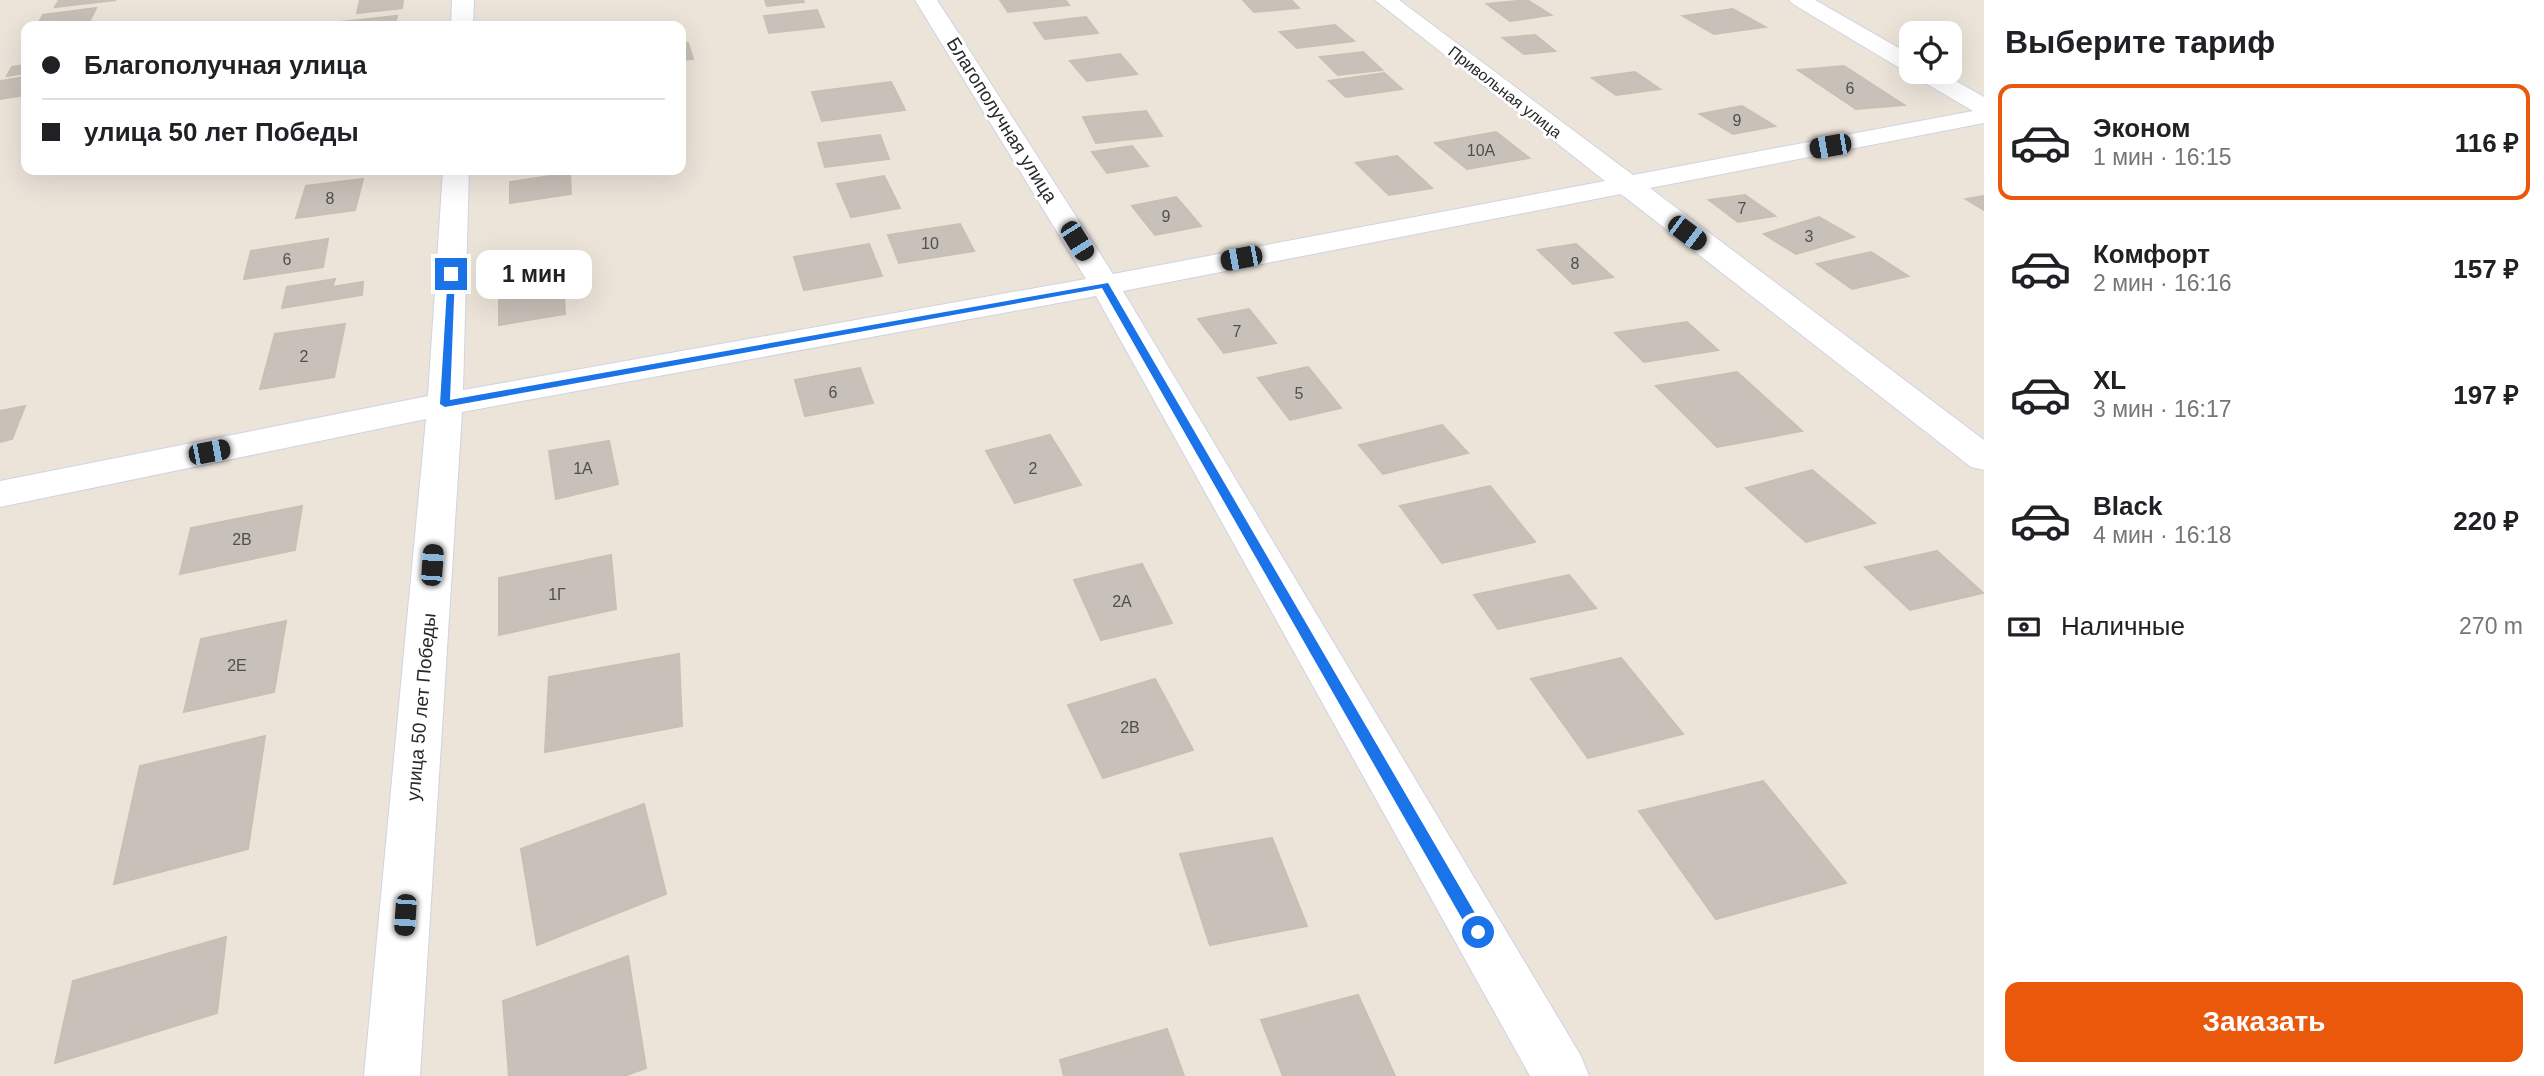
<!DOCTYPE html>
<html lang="ru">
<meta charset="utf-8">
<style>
body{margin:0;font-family:Helvetica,sans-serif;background:#f6f6f6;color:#202124;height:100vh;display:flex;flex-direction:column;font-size:26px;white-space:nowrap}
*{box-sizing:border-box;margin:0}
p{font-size:23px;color:#757577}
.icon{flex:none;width:38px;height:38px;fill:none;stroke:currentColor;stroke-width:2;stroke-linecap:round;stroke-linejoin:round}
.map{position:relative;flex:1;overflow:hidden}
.side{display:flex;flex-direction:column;background:#fff;width:560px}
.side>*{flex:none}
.hud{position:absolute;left:21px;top:21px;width:665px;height:154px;border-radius:14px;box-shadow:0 7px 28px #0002;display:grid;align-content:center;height:154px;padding:0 21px;background:#fff}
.controls{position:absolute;left:1899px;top:21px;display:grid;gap:14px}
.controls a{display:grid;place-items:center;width:63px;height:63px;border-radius:14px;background:#fff;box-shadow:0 7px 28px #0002;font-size:35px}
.end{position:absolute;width:32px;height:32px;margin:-16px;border:9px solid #1a73e8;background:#fff;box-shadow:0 0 0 4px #fff}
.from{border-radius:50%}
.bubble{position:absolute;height:49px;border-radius:14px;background:#fff;box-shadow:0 7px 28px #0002;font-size:23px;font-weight:700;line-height:49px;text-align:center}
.car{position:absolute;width:21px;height:42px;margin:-21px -10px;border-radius:9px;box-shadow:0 0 5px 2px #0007;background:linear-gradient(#222 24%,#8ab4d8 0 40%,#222 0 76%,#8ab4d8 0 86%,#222 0)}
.hud b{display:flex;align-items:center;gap:24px;height:66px;font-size:26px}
.hud b+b{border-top:2px solid #e0e0e0}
.hud i{width:18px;height:18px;background:#202124}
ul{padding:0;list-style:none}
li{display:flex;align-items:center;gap:21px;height:116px;margin:0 14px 10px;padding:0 7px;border:4px solid transparent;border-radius:14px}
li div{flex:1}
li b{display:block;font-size:26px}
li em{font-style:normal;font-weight:700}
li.current{border-color:#ea580c}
li>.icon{width:63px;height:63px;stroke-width:1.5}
h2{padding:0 21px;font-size:32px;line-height:84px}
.pay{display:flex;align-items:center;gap:18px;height:77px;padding:0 21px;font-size:26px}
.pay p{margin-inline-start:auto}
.primary-button{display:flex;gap:14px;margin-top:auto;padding:14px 21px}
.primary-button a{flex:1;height:80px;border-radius:14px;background:#ea580c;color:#fff;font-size:28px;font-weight:700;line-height:80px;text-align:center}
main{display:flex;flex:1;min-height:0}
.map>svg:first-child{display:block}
</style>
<main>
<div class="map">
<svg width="1984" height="1076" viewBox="0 0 1984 1076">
<rect width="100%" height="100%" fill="#ece4d9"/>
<!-- building -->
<g fill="#c7c1b9" stroke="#c7c0b3" stroke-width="2">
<path d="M59,0H116L55,7Z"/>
<path d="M360,0H403L402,8L357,13Z"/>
<path d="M765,0H803L804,2L767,6Z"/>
<path d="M1000,0H1065L1069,5L1008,12Z"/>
<path d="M1243,0H1291L1299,8L1254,12Z"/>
<path d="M1527,0L1551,15L1510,21L1487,4Z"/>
<path d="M96,8L87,26H37L43,15Z"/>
<path d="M1733,9L1765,27L1714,34L1683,16Z"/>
<path d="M817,10L824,27L769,33L764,16Z"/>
<path d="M397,16L395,25L340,26L341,22Z"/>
<path d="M1086,17L1098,33L1045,39L1034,23Z"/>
<path d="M1335,25L1354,41L1297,48L1280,32Z"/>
<path d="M1535,35L1555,51L1524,54L1503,38Z"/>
<path d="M681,43H688L693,59L681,60Z"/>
<path d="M1363,52L1382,70L1338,75L1320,57Z"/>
<path d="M1120,54L1137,74L1087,81L1070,61Z"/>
<path d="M26,65V73L7,76L12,67Z"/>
<path d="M1844,66L1904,105L1856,109L1798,70Z"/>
<path d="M1635,72L1660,89L1616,95L1592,78Z"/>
<path d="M1384,73L1402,89L1346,97L1329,81Z"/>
<path d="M26,77V95L0,99V81Z"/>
<path d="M891,82L905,110L822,121L812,92Z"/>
<path d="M1742,106L1775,126L1733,134L1700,114Z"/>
<path d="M1146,111L1162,136L1096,143L1083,117Z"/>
<path d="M1496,132L1529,158L1467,169L1435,143Z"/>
<path d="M880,135L889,159L825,167L818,143Z"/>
<path d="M1132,146L1148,166L1107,173L1092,152Z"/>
<path d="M1397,156L1432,188L1389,195L1356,163Z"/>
<path d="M570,173L571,194L510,203V182Z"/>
<path d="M884,176L900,208L851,217L837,184Z"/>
<path d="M363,179L355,210L296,218L306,186Z"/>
<path d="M1745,195L1775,216L1738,222L1709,200Z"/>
<path d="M1984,196V210L1966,199Z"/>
<path d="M1176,197L1201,226L1155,235L1132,206Z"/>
<path d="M1819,217L1854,237L1796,254L1764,234Z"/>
<path d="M960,224L974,251L899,263L888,235Z"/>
<path d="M328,239L323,267L244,279L251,251Z"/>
<path d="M869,244L882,276L804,290L794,257Z"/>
<path d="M1576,244L1613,277L1573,284L1538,250Z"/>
<path d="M1871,252L1908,276L1852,289L1817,264Z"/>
<path d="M563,275L565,314L499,325V285Z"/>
<path d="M335,279L332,287L363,282L362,295L282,308L287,287Z"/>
<path d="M1249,309L1276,343L1224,353L1198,319Z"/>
<path d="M1687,322L1718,350L1644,362L1615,333Z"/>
<path d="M345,324L334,377L260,389L275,334Z"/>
<path d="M1308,367L1341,408L1290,420L1258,378Z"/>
<path d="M860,368L873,403L805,416L795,380Z"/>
<path d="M1737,372L1802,431L1717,447L1656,386Z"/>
<path d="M25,406L12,439L0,442V411Z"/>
<path d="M1442,425L1468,453L1383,474L1359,445Z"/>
<path d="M1050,435L1081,485L1015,503L986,451Z"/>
<path d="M609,441L618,484L556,499L549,451Z"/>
<path d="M1812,470L1875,523L1806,542L1746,488Z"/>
<path d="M1490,486L1535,542L1442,563L1400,506Z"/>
<path d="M302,506L295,550L180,574L191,528Z"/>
<path d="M1937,551L1983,593L1910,610L1865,567Z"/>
<path d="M611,555L616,609L499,635V578Z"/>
<path d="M1142,564L1172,623L1101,640L1074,580Z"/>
<path d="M1569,575L1596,608L1498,629L1474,595Z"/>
<path d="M286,621L274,692L184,712L201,639Z"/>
<path d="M679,654L682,726L545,752L549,677Z"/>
<path d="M1621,658L1683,734L1588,758L1531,679Z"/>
<path d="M1155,679L1193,750L1103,778L1068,705Z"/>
<path d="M265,736L248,849L114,884L140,766Z"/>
<path d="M1763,781L1846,883L1716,919L1639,811Z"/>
<path d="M644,804L666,894L537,945L521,849Z"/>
<path d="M1272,838L1307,926L1210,945L1180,854Z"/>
<path d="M226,937L217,1013L55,1063L73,981Z"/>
<path d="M628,956L646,1068L624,1076H509L503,1001Z"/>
<path d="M1358,995L1395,1076H1283L1261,1020Z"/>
<path d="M1167,1029L1184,1076H1064L1060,1060Z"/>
</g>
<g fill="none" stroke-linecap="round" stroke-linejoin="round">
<!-- minor casing -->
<g stroke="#cfd3e2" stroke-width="2">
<g id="minor">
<path d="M452,0H474L473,26H451Z"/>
<path d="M915,0H937L1113,274L1605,181L1375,0H1399L1633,175L1973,111L1915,77L1911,72L1903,70L1793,4L1789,0H1815L1911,55V72H1940L1984,97V123L1650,188L1984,440V470L1971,467L1621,194L1123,291L1581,1056L1589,1076H1530L1096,296L462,412L420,1076H364L426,419L0,507V481L428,396L443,170H469L463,390L1086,279Z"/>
</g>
</g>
<!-- minor -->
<use href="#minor" fill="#fff" fill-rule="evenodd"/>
</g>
<!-- route -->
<path fill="#1a73e8" d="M448,272L455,274L450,400L1108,283L1483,927L1485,932L1483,938L1478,940L1473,938L1102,288L445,407L440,404Z"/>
<g text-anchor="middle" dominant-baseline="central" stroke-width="6" stroke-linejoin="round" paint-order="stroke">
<!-- number labels -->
<g font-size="16" fill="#504f4d">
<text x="1850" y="88">6</text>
<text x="1737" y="120">9</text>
<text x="1481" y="150">10А</text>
<text x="330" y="198">8</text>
<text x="1742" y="208">7</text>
<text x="1166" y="216">9</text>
<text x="1809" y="236">3</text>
<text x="930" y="243">10</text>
<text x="287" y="259">6</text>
<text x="1575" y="263">8</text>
<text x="1237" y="331">7</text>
<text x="304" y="356">2</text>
<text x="833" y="392">6</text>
<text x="1299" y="393">5</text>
<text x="583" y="468">1А</text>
<text x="1033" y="468">2</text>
<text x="242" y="539">2В</text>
<text x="557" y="594">1Г</text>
<text x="1122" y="601">2А</text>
<text x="237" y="665">2Е</text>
<text x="1130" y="727">2В</text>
</g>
<!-- far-street labels -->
<g font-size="16" fill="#292929" stroke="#fff">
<text transform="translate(1505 92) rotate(38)">Привольная улица</text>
</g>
<!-- street labels -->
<g font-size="19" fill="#292929" stroke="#fff">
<text transform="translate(1002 120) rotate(58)">Благополучная улица</text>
<text transform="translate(421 707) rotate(-85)">улица 50 лет Победы</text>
</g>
</g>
</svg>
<div class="controls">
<a><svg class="icon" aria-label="locate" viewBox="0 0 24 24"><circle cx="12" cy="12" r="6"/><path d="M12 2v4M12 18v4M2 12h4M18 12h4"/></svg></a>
</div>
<i class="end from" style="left:1478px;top:932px"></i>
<i class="end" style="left:451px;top:274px"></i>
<div class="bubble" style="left:476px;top:250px;width:116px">1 мин</div>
<i class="car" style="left:1830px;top:146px;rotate:260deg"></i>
<i class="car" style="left:1687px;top:233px;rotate:127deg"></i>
<i class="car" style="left:1077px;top:241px;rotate:148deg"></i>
<i class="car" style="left:1241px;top:258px;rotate:259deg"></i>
<i class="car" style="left:209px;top:452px;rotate:79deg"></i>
<i class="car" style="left:432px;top:565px;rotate:4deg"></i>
<i class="car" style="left:405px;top:915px;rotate:184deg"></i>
<div class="hud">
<b><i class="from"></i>Благополучная улица</b>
<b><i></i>улица 50 лет Победы</b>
</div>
</div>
<section class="side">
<h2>Выберите тариф</h2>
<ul>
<li class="current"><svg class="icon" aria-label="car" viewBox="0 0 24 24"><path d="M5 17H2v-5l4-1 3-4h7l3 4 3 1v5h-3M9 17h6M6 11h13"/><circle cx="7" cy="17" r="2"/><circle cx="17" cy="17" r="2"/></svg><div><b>Эконом</b><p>1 мин · 16:15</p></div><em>116 ₽</em></li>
<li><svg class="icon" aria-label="car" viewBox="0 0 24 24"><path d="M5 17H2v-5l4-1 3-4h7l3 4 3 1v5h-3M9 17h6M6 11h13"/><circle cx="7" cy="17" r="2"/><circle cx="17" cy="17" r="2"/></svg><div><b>Комфорт</b><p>2 мин · 16:16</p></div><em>157 ₽</em></li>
<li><svg class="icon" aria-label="car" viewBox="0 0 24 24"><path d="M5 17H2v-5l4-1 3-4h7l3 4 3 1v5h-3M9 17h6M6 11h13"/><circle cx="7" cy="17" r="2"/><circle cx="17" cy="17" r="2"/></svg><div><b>XL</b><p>3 мин · 16:17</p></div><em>197 ₽</em></li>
<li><svg class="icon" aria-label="car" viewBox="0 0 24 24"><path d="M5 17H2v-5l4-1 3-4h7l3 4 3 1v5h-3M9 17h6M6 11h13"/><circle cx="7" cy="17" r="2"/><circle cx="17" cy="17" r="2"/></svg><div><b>Black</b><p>4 мин · 16:18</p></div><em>220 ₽</em></li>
</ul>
<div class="pay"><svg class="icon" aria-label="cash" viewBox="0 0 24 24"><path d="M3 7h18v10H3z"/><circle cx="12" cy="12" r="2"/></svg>Наличные<p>270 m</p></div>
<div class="primary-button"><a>Заказать</a></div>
</section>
</main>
